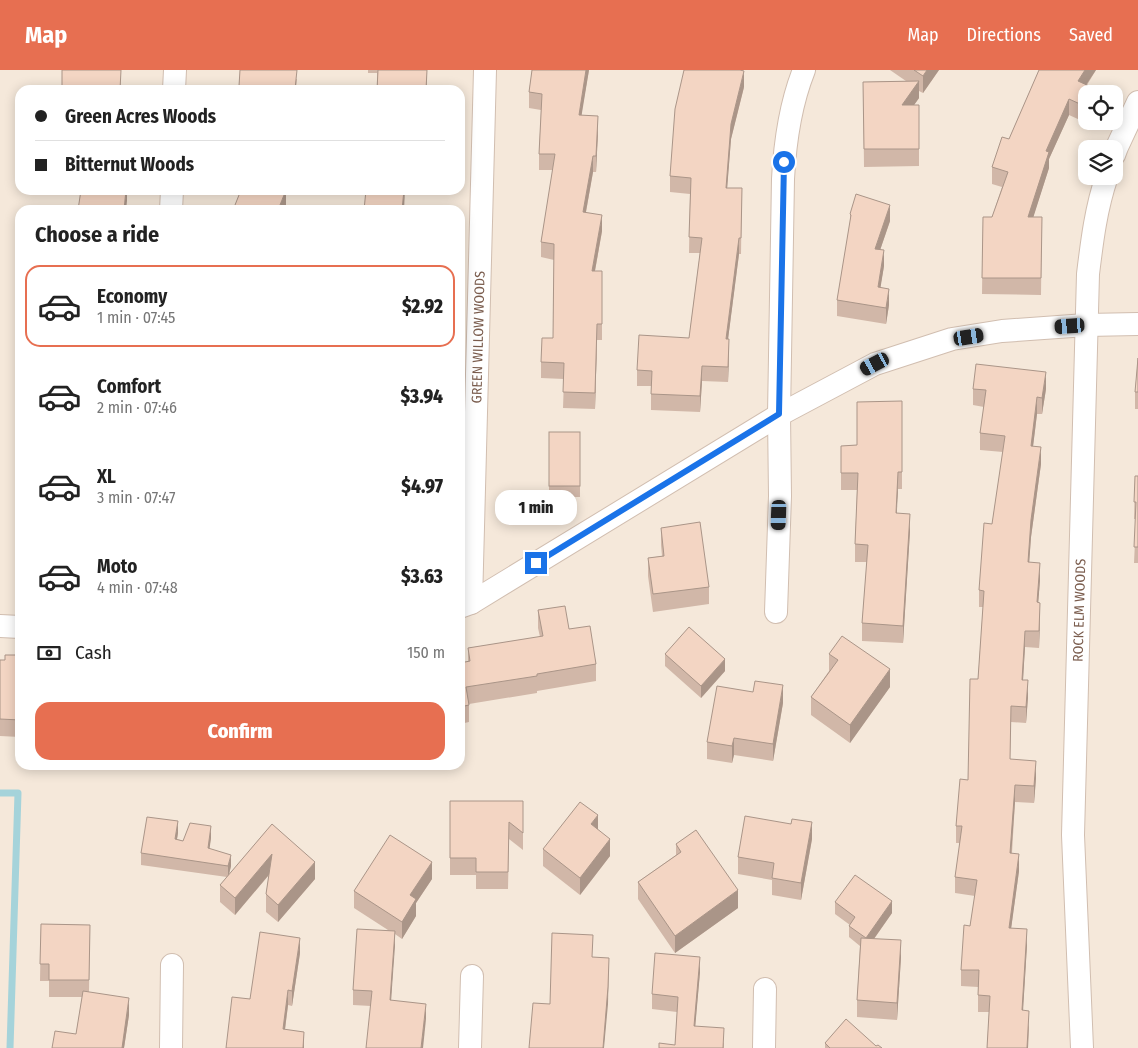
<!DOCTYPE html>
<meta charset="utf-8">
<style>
body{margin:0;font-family:"Fira Sans Condensed",sans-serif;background:#f2f2f2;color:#222;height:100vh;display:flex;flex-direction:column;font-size:19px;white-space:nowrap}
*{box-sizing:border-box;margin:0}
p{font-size:16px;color:#767676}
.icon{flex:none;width:28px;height:28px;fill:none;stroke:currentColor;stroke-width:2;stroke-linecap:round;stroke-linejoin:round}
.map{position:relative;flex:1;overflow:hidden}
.panel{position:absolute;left:15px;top:135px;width:450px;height:565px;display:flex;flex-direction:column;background:#fff;border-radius:15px;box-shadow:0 2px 12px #0003}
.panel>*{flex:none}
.hud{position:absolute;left:15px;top:15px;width:450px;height:110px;border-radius:15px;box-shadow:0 2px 12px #0003;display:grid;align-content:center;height:110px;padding:0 20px;background:#fff}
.tools{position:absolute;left:1078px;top:15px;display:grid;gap:10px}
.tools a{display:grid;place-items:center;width:45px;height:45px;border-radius:10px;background:#fff;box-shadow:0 2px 12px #0003;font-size:25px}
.end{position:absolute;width:22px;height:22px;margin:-11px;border:6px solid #1a73e8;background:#fff;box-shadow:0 0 0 2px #fff}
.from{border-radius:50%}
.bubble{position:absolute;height:35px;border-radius:15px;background:#fff;box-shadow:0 2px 12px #0003;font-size:16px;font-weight:800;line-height:35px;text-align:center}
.car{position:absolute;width:15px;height:30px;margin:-15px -8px;border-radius:6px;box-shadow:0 0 4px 1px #0007;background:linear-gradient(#222 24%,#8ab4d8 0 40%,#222 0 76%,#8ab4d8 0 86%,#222 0)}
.hud b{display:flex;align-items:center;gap:18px;height:48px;font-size:19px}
.hud b+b{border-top:1px solid #e0e0e0}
.hud i{width:12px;height:12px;background:#222}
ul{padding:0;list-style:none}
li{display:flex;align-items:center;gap:15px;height:82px;margin:0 10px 8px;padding:0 10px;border:2px solid transparent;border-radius:15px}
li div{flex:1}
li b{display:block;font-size:19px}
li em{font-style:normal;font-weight:800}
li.on{border-color:#e76f51}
li>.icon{width:45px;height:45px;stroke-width:1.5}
h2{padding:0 20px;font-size:22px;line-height:60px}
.pay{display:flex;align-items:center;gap:12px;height:55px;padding:0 20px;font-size:19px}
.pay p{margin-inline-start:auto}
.action{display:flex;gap:10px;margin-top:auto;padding:10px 20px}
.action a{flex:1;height:58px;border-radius:15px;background:#e76f51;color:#fff;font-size:20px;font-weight:800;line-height:58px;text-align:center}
header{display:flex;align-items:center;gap:30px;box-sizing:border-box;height:70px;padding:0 25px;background:#e76f51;color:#fff}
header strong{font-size:24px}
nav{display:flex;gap:28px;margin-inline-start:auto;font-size:18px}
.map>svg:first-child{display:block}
</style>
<header>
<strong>Map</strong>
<nav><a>Map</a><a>Directions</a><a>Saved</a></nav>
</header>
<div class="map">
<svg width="1138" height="978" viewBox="0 0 1138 978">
<rect width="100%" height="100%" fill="#fdf6ec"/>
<!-- residential -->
<path fill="#f5e8da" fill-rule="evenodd" d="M0,0H1138V978H0ZM20,20H460V120H20ZM1086,24H1114V51H1086ZM1086,79H1114V106H1086ZM20,140H460V695H20Z"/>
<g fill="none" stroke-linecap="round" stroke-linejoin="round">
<!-- stream -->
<path stroke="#a5d3da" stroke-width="7" d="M0,723H18L10,978"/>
<!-- minor casing -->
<g stroke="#d1beb0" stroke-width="24">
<g id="minor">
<path d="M174,20L175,0"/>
<path d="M1114,85L1117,77L1138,32"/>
<path d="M171,140L172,120"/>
<path id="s1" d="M471,533L485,0"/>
<path d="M460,537L471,533L779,345L875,294L952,269L1002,261L1086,255L1138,254"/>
<path d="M776,542L780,426L779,345L783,109C785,71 790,35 804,0"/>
<path d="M0,556L20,557"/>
<path d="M171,978L172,895"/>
<path d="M470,978L472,906"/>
<path d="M764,978L765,919"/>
<path id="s2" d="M1082,978L1073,765L1088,204C1092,171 1096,138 1107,106"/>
</g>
</g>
<!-- minor -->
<use href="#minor" stroke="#fff" stroke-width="22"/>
</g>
<!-- wall -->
<g fill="#d1b7a8">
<path d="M62,0L120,20H62Z"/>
<path d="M240,0L297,9L296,20H239Z"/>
<path d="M368,0H427V20H377V3H368Z"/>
<path d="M532,0H589L581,45L598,62L596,102H593L586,142L602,161L595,201H602V270H597L595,339L563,338L564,309L541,308V292L553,268L554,190L541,187V172L553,100H539V84L541,40L529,38V22Z"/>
<path d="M890,0H939L923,23L919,21V28L914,35H919V96L864,97L863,12L906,11Z"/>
<path d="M1039,0H1096L1087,15L1089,24L1080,50L1069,45L1049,89V98L1033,147H1042L1041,225L982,224L983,147H992L1002,117L992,114V97L1009,69Z"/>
<path d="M744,17L731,69L727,118H742L741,184H739L728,269L729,285L728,312L702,311L700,342L651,340V316H637V300L689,268L700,183H689L690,124L670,122V106Z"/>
<path d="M850,144L890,151L880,180L884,196L880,218L889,235L886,254L837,246V230L850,153Z"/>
<path d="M1138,288V339H1135V322Z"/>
<path d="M973,319H1046L1042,344H1037L1033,376L1041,394L1031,467L1029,493L1040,510L1038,533L1040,549L1039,578L1025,577L1023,610L1028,627L1026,653L1011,652L1010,690L1036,708L1034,733L1015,732L1012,783L1019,801L1011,858L1027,875L1023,940L1029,957L1028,978H987L989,942H978V917L961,916V900L970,856L975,826L955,823V807L960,773H956V756L968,710L978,609L983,537H979V520L992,454L1003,382L980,380V363L984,337L973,335Z"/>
<path d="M902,331V419H898L896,443L910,461L903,573L862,571V553L867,492H855V474L857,420H841V376L857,375Z"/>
<rect x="549" y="362" width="31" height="65"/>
<path d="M1135,406H1138V493H1134L1136,449H1134Z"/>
<path d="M661,458L709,517V534L653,542L648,506V488L662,486L661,475Z"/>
<path d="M538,540L569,559L596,594V611L537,621V623L469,634V652L460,654V593L468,592V578L540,567L538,558Z"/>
<path d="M665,584L725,601L701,628L665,596Z"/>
<path d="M829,584L890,617L850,673L811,645V627L829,601Z"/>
<path d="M20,585V667L0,666V590H5Z"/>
<path d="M783,633L773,691L734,685L732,693L707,689V672Z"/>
<path d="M450,731H523V780L509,769L508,819H476V805H450Z"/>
<path d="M272,754L315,809L278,852L266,842V824L269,805L235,845L220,832V815L227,807L141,795V783L178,763L177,769L183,771L211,768L209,779L231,796L229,805Z"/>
<path d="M598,760L610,786L580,825L543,796V779Z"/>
<path d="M812,769L801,830L772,825V810L738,804V787Z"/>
<path d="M676,774L738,838L675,883L638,829V812L676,785Z"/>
<path d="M432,809L416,833V846L402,869L395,864L391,930L426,949L371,936L353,935V920L388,860L354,838V821Z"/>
<path d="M835,832L892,843L874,869L901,887L897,950L857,947V930L860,876L849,867V856L850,855L835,844Z"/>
<path d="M41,854L90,855L89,922L129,945L124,978H52L76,964L82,927H49V911H40Z"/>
<path d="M300,883L292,936L288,935L285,960L304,962V978H226L250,929Z"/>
<path d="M700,902L695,956L724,973V978H659L675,975L677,942L652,939V924Z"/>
<path d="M825,973L876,976L882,978H825Z"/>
</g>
<!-- shaded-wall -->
<g fill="#aa9588">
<path d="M586,0H589L579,61V45Z"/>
<path d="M927,0H939L923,23V6Z"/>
<path d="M1085,0H1096L1078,27V11Z"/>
<path d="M744,1V17L731,69L726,133V118L731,54Z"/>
<path d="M919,11V28L902,52V35Z"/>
<path d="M1089,16V24H1086V37L1080,50V34Z"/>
<path d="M1069,29V45L1049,89V98L1028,164V147L1046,81Z"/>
<path d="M598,46V62L596,102V86Z"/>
<path d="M593,86V102L583,158V142Z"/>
<path d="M126,120H127V131L126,140H124Z"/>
<path d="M286,120V136L284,140H278Z"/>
<path d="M404,120H405L404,140H402Z"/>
<path d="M890,135V151L875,195V179Z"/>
<path d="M602,145V161L592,217V201Z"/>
<path d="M739,168V184L726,285V269Z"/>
<path d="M884,180V196L878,233V217Z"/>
<path d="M889,219V235L886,254V238Z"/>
<path d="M597,254V270L595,339V323Z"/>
<path d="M729,269V285L728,312V297Z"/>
<path d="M702,296V311L700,342V326Z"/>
<path d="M1046,302V319L1042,344V328Z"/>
<path d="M1037,327V344L1031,393V376Z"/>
<path d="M1041,377V394L1031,467L1028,509V492L1031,450Z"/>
<path d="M898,402V419L896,460V443Z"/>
<path d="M910,444V461L903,573V556Z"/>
<path d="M1040,493V510L1037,549V532Z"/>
<path d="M1040,533V549L1039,578V561Z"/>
<path d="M1025,561V577L1022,626V610Z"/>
<path d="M725,589V601L701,628V616Z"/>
<path d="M890,599V617L850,673V655Z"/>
<path d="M1028,610V627L1026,653V637Z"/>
<path d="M783,615V633L773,691V674Z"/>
<path d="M734,668V685L732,693V676Z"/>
<path d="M1036,691V708L1034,733V716Z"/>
<path d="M1015,715V732L1010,799V783Z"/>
<path d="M598,745V762L591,754Z"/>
<path d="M178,751V763L175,780V769Z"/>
<path d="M812,752V769L801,830V813Z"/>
<path d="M211,756V768L208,790V778Z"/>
<path d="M610,769V786L580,825V808Z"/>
<path d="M272,784V801L235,845V828Z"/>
<path d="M1019,784V801L1009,874V858Z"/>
<path d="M231,785V796L228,808V796Z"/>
<path d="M315,792V809L278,852V835Z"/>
<path d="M432,792V809L416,833V846L402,869V852L410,825Z"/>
<path d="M738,820V838L675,883V866Z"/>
<path d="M892,831V843L866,880V868Z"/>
<path d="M1027,859V875L1022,957V940Z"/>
<path d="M395,861V876L390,945V930Z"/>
<path d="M300,868V883L292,936V921Z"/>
<path d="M901,870V887L897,950V933Z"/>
<path d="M700,887V902L694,971V956Z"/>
<path d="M609,888L608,934L604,978H603Z"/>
<path d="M288,920V935L283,974V959Z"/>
<path d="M129,928V945L124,978H122Z"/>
<path d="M426,934V949L423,978H421Z"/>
<path d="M1029,941L1028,978H1027Z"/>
<path d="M304,962V978H303Z"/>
</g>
<!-- building -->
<g fill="#f3d5c3" stroke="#aa9588">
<path d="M62,0H121L120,20H86V17H62Z"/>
<path d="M240,0H297L295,19L239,16Z"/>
<path d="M378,0H427L426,20H377Z"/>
<path d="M532,0H586L579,45L598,46L596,86H593L583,142L602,145L592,201H602V254H597L595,323L563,322L564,293L541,292L542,268H553L554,174L541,172L555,84H539L542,24L529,22Z"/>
<path d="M684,0H740L744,1L731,54L726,118H742L741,168H739L726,269H729L728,297L702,296L700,326L651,324L652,301L637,300L639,265L689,268L702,168L689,167L691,108L670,106L675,39Z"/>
<path d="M914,0H927L923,6Z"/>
<path d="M1039,0H1085L1078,11L1089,16L1080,34L1069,29L1046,81L1049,82L1028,147H1042L1041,208H982L983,147H992L1008,102L992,97L1002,67L1009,69Z"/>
<path d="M919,11L902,35H919V79H864L863,12Z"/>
<path d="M81,120H126L124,140H78Z"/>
<path d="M241,120H286L278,140H233Z"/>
<path d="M366,120H404L402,140H364Z"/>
<path d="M856,124L890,135L875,179L884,180L878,217L889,219L886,238L837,230L851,145L850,144Z"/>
<path d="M1138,288V322H1135Z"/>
<path d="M976,294L1046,302L1042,328L1037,327L1031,376L1041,377L1031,450L1028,492L1040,493L1037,532L1040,533L1039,561H1025L1022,610H1028L1026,637L1011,636L1010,689L1036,691L1034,716L1015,715L1010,783L1019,784L1009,858L1027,859L1022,940L1029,941L1027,978H987L990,926L978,925L979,900H961L964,855L970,856L977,810L955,807L962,756H956L960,709L968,710L970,609H978L984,521L979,520L984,453L992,454L1005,366L980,363L986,320L973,319Z"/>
<path d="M902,331V402H898L896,443L910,444L903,556L862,553L868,475L855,474L858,403H841V376L857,375V332Z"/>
<rect x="549" y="362" width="31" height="54"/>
<path d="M1135,406H1138V477H1134L1136,432H1134Z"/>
<path d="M700,452L709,517L653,524L648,488L664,486L661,458Z"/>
<path d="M565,536L569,559L590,556L596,594L537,604V606L466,617L469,635L460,637V593L470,591L468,578L543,566L538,540Z"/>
<path d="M689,557L725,589L701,616L665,584Z"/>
<path d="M842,566L890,599L850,655L811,627L838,590L829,584Z"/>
<path d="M5,585H20V650L0,649V590H5Z"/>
<path d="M755,611L783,615L773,674L734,668L732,676L707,672L717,616L753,622Z"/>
<path d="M450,731H523V763L509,752L508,802H476V788H450Z"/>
<path d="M580,732L598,745L591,754L610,769L580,808L543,779Z"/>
<path d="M745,746L791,754L792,749L812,752L801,813L772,808L774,793L738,787Z"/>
<path d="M147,747L178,751L175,769L183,771L190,753L211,756L208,778L231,785L228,796L141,783Z"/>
<path d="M272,754L315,792L278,835L266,824L272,784L235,828L220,815Z"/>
<path d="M696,760L738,820L675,866L638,812L681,782L676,774Z"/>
<path d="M390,765L432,792L410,825L416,829L402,852L354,821Z"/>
<path d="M855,805L892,831L866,868L849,856L855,847L835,832Z"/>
<path d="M41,854L90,855L89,910H49V894H40Z"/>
<path d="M357,859L395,861L390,930L426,934L421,978H366L372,921L353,920Z"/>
<path d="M260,862L300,868L292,921L288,920L283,959L304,962L303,978H226L232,927L250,929Z"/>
<path d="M552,863L593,865L592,887L609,888L608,917L603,978H529L533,933L550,934Z"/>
<path d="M861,868L901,870L897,933L857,930Z"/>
<path d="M655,883L700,887L694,956L724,958L723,978H659V973L675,975L678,927L652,924Z"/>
<path d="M83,921L129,928L122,978H52L55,961L76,964Z"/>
<path d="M846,949L876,976L878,975L882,978H830L825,973Z"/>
</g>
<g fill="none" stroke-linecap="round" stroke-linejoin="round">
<!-- route -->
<path stroke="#1a73e8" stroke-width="6" d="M536,493L779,344L784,92"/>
</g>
<g text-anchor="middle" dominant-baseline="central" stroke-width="4" stroke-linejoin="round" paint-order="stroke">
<!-- street labels -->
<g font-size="14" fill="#7a5c4d" stroke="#fffaf3">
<text stroke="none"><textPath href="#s1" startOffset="266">GREEN WILLOW WOODS</textPath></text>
<text stroke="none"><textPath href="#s2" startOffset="438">ROCK ELM WOODS</textPath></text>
</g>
</g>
</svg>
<div class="tools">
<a><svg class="icon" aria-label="locate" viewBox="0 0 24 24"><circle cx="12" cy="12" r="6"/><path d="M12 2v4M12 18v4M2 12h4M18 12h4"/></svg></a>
<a><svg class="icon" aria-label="layers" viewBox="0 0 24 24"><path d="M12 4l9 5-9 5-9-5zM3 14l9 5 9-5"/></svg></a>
</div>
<i class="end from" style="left:784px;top:92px"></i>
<i class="end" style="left:536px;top:493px"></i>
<div class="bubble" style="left:495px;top:420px;width:82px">1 min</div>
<i class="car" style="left:1070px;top:256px;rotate:266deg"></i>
<i class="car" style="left:969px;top:267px;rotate:81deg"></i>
<i class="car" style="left:875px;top:294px;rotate:242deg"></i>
<i class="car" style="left:779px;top:445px;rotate:182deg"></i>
<div class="hud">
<b><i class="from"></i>Green Acres Woods</b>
<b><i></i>Bitternut Woods</b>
</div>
<section class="panel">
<h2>Choose a ride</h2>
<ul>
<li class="on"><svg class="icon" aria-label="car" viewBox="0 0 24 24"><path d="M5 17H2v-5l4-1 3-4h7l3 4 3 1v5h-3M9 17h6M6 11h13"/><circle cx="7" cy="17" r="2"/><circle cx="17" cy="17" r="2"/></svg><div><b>Economy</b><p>1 min · 07:45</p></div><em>$2.92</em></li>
<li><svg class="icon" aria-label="car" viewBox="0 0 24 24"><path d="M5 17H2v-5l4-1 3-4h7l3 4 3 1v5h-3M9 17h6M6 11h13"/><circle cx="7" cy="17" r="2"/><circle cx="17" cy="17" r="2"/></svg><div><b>Comfort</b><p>2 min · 07:46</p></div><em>$3.94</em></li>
<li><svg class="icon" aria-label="car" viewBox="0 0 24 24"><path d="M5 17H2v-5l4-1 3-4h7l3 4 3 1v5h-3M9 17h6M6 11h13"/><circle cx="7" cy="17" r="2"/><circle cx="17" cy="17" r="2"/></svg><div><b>XL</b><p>3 min · 07:47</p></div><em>$4.97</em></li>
<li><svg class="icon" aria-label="car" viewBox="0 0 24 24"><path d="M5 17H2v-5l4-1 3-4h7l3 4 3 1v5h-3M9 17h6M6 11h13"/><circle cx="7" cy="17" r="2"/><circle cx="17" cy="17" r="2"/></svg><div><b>Moto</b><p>4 min · 07:48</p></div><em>$3.63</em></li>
</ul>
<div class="pay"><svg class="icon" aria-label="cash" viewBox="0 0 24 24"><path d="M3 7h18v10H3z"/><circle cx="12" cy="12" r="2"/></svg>Cash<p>150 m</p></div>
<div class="action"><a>Confirm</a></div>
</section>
</div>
